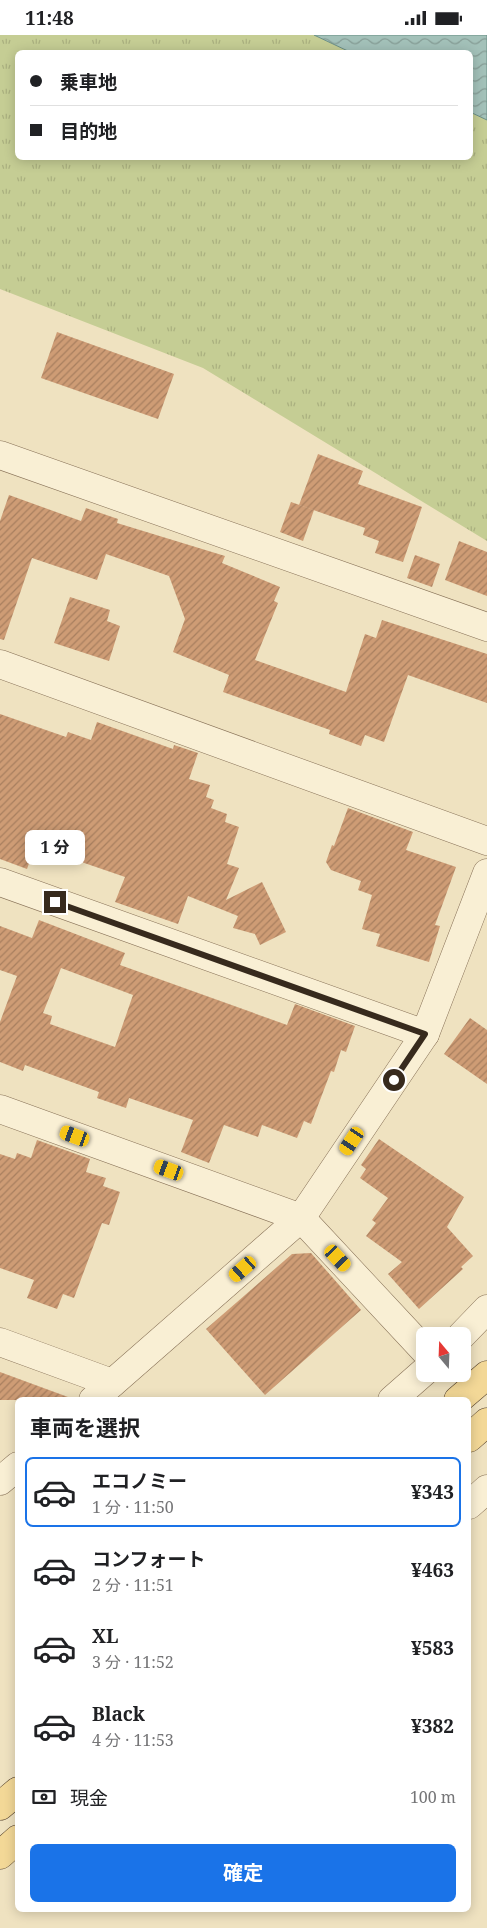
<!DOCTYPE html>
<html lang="ja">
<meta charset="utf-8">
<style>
body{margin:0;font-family:"Noto Serif","Noto Sans JP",serif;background:#f2f2f2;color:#202124;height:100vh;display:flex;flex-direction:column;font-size:19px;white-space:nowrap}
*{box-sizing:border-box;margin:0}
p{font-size:16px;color:#757577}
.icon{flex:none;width:28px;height:28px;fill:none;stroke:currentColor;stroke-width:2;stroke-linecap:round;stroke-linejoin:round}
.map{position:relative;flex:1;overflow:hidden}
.side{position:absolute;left:15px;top:1362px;width:456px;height:515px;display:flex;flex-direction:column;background:#fff;border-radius:8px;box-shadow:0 2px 12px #0003}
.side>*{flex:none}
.hud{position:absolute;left:15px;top:15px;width:458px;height:110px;border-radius:8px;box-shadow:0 2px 12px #0003;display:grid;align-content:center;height:110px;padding:0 15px;background:#fff}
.needle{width:32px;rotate:341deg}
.tools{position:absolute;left:416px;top:1292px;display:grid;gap:10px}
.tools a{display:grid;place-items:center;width:55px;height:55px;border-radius:8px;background:#fff;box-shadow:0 2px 12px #0003;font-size:25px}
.end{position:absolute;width:22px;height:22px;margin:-11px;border:6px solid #372a1d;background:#fff;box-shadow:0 0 0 2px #fff}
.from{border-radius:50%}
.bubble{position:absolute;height:35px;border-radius:8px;background:#fff;box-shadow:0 2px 12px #0003;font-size:16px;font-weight:700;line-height:35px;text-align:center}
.car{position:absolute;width:15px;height:30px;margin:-15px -8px;border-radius:6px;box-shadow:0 0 4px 1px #0007;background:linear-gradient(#f5c518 24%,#345 0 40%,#f5c518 0 76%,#345 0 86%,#f5c518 0)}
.hud b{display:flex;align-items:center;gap:18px;height:48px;font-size:19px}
.hud b+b{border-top:1px solid #e0e0e0}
.hud i{width:12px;height:12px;background:#202124}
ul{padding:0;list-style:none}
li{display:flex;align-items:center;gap:15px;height:70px;margin:0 10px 8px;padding:0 5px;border:2px solid transparent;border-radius:8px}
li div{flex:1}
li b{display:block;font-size:19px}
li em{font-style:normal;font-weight:700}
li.selected{border-color:#1a73e8}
li>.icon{width:45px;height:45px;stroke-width:1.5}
h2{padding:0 15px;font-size:22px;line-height:60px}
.pay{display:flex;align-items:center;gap:12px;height:55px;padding:0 15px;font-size:19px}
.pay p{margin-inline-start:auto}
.cta{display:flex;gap:10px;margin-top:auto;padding:10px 15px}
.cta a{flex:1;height:58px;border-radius:8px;background:#1a73e8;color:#fff;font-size:20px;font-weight:700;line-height:58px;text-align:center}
.status{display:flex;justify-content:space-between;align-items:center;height:35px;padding:0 25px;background:#fff;direction:ltr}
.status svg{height:14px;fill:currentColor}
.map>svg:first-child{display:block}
</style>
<div class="status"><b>11:48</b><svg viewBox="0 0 49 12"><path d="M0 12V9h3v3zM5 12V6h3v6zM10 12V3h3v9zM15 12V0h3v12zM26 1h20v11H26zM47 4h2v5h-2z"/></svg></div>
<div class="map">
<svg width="487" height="1893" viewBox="0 0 487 1893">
<defs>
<pattern id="grass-tufts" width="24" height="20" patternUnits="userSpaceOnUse" patternTransform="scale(1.25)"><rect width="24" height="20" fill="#c5cd94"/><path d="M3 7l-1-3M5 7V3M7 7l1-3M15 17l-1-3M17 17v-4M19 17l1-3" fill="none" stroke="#aab07f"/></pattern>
<pattern id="water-waves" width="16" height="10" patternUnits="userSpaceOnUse" patternTransform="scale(1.25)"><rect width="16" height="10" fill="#a3c1b9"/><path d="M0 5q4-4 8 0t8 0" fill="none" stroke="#869d96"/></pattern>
<pattern id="building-hatch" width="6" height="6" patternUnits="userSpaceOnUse" patternTransform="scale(1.25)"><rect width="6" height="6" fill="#ce9c75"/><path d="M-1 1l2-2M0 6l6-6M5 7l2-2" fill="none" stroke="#a87f5f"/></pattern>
</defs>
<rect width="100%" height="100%" fill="#efe2c0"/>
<!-- grass -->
<path fill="url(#grass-tufts)" d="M0,0H314L350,17L18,18V122H470V77L487,85V506L203,333L0,254Z"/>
<!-- water -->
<path fill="url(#water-waves)" stroke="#6a8f86" d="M314,0H487V85L470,77V18L350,17Z"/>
<!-- building -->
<g fill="url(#building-hatch)" fill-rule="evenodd">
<path d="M57,297L174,339L158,384L41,343Z"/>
<path d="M318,419L363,436L358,449L422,472L403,527L375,518L379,506L363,500L365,493L299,470Z"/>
<path d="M9,460L81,486L86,473L118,484L117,488L225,521L222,528L280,552L274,566L278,568L255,625L346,657L365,599L376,603L382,585L487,619V668L408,640L384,707L365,700L361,711L329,699L330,695L223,657L229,640L173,617L185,584L169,541L106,519L97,545L32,523L4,605L0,604V486Z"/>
<path d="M291,467L314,475L303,506L280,497Z"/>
<path d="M459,506L487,517V561L445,545Z"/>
<path d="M415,520L440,529L432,552L407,543Z"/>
<path d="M70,562L110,575L107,586L120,591L109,626L54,608Z"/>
<path d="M0,679L66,702L68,697L91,705L97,687L173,714L174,710L198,718L189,744L210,750L206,762L214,765L211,773L227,779L225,787L239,792L227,829L239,833L226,865L262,847L286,897L260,910L255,899L233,893L238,881L188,861L178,889L115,867L125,842L35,811L27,834L0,824Z"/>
<path d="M348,773L413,797L406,815L456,832L435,890L440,891L429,927L376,911L380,899L362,894L372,860L358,855L361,846L331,835L326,827L332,810L334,811Z"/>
<path d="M39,885L125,918L120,930L287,990L295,969L355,991L346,1017L341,1015L334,1037L331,1036L311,1089L304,1086L297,1103L262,1090L258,1102L224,1090L209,1128L181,1117L193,1085L129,1063L126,1073L97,1063L99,1057L25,1030L23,1036L0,1027V987L17,941L0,935V891L32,903ZM61,933L133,960L115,1012L50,989L52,981L43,978Z"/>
<path d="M470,983L487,995V1049L444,1019Z"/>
<path d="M379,1104L464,1162L447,1192L473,1221L461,1232L463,1234L419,1274L388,1239L402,1227L366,1201L376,1188L372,1185L388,1163L360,1143L366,1134L361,1130Z"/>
<path d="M37,1105L90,1124L86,1137L106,1143L103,1151L120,1157L109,1190L102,1188L74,1263L63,1259L57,1274L27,1263L34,1245L0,1233V1119L15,1124L17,1118L31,1123Z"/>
<path d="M311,1218L361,1275L265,1360L206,1294L292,1219Z"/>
<path d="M0,1337L68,1362L67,1365H0Z"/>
</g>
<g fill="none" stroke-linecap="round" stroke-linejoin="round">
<!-- street casing -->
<g stroke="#887258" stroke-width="29">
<g id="street">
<path d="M0,420L487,592"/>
<path d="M0,629L487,806"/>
<path d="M0,847L425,999"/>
<path d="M0,1074L301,1183L425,1316"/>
<path d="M461,1301L487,1274"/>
<path d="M0,1307L112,1348"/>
<path d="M93,1365L301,1183L425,999L487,838"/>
<path d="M392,1365L425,1336"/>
<path d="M0,1446L18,1431"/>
<path d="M469,1470L487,1454"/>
</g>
</g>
<!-- primary casing -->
<g stroke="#55402c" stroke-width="29">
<g id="primary">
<path d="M458,1365L487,1340"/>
<path d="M469,1403L487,1387"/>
<path d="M0,1771L18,1756"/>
<path d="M0,1820L18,1804"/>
</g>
</g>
<!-- street -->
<use href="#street" stroke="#f9efd4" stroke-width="28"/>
<!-- primary -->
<use href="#primary" stroke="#f3d897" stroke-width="28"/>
</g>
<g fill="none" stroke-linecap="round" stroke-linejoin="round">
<!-- route -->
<path stroke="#372a1d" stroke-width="6" d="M55,867L425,999L394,1045"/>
</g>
</svg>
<div class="tools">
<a><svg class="needle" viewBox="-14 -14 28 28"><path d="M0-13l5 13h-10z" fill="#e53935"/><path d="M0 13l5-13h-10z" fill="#757577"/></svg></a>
</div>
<i class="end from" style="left:394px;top:1045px"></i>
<i class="end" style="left:55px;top:867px"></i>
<div class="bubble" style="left:25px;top:795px;width:60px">1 分</div>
<i class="car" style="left:75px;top:1101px;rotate:290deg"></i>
<i class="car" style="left:352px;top:1106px;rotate:214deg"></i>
<i class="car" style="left:169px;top:1135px;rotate:290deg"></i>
<i class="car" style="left:338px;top:1223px;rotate:137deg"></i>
<i class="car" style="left:243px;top:1234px;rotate:229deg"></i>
<div class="hud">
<b><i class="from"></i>乗車地</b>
<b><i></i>目的地</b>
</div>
<section class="side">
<h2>車両を選択</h2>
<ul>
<li class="selected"><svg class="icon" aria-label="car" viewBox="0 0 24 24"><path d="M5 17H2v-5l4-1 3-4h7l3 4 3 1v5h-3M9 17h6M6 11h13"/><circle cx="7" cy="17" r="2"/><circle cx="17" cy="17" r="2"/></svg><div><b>エコノミー</b><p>1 分 · 11:50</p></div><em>¥343</em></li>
<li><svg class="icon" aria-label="car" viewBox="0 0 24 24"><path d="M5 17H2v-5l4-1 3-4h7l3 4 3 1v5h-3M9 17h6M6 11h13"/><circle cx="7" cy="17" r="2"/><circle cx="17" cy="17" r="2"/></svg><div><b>コンフォート</b><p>2 分 · 11:51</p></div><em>¥463</em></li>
<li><svg class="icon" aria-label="car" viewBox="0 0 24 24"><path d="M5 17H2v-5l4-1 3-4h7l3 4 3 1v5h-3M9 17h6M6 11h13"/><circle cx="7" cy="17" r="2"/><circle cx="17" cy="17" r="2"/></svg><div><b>XL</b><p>3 分 · 11:52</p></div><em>¥583</em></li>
<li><svg class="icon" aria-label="car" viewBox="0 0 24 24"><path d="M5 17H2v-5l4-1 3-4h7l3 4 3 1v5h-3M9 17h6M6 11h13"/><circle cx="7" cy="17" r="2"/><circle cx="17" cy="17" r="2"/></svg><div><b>Black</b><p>4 分 · 11:53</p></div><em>¥382</em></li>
</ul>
<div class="pay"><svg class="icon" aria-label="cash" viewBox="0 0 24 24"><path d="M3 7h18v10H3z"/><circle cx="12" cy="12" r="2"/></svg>現金<p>100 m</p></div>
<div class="cta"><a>確定</a></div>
</section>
</div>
